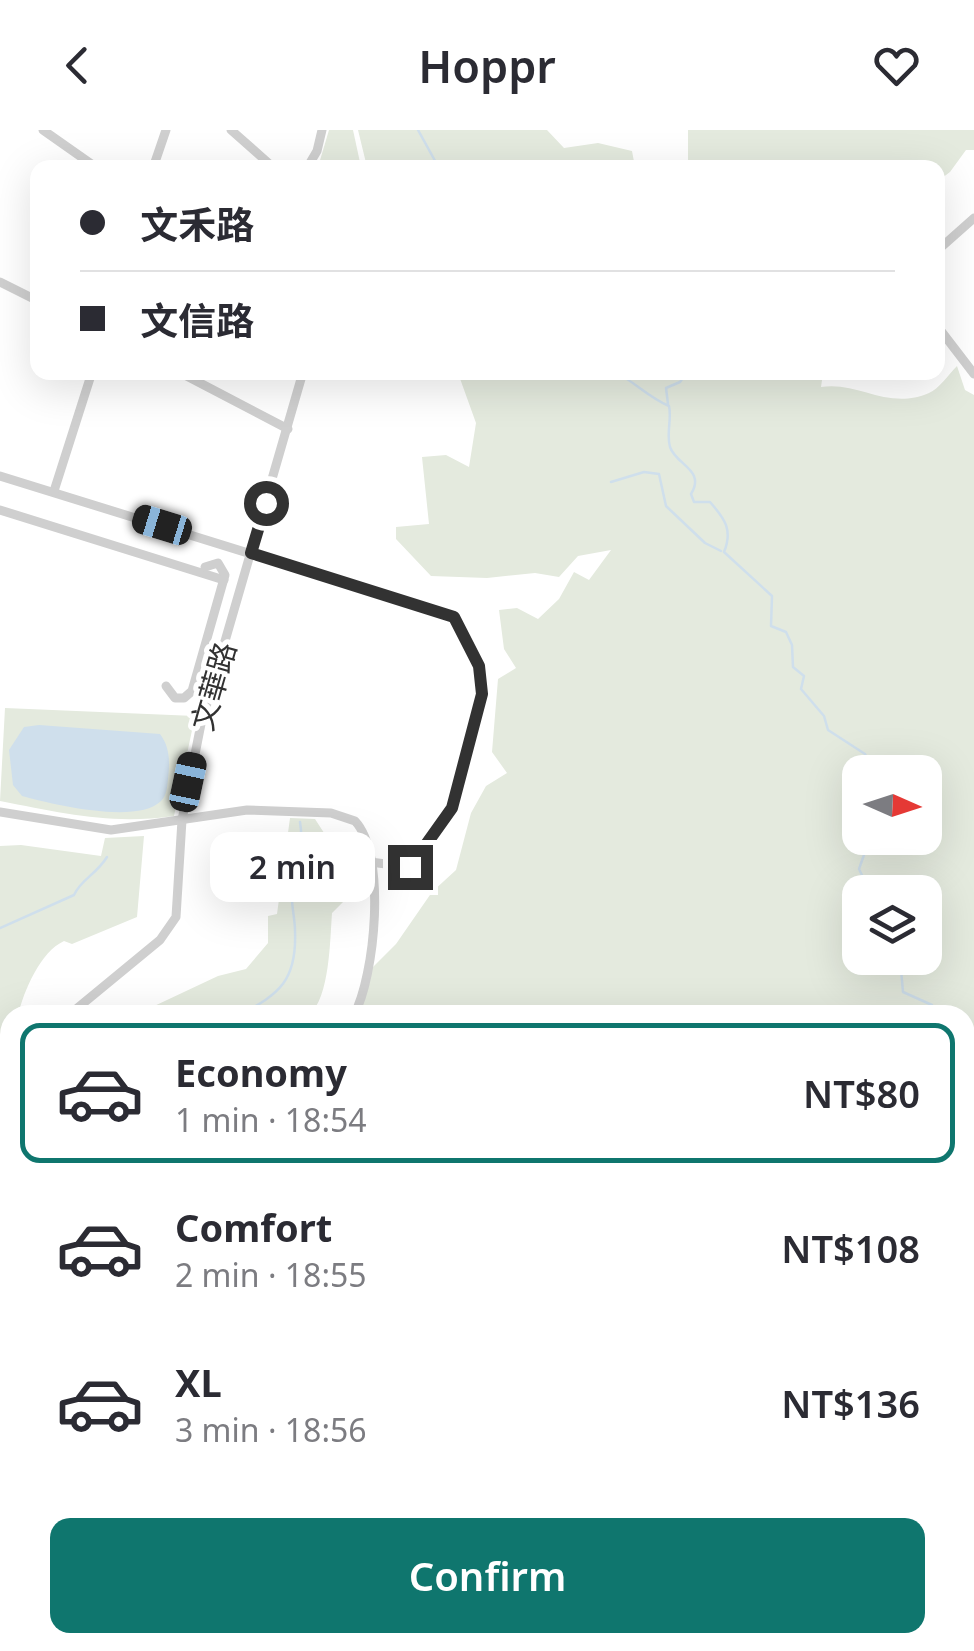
<!DOCTYPE html>
<meta charset="utf-8">
<style>
body{margin:0;font-family:"Noto Sans","Noto Sans TC",sans-serif;background:#f2f2f3;color:#2b2b33;height:100vh;display:flex;flex-direction:column;font-size:38px;white-space:nowrap}
*{box-sizing:border-box;margin:0}
p{font-size:32px;color:#7c7c81}
.icon{flex:none;width:55px;height:55px;fill:none;stroke:currentColor;stroke-width:2;stroke-linecap:round;stroke-linejoin:round}
.map{position:relative;flex:1;overflow:hidden}
.sheet{position:absolute;left:0px;top:875px;width:975px;height:648px;display:flex;flex-direction:column;background:#fff;border-radius:30px 30px 0 0;box-shadow:0 10px 40px #0002}
.sheet>*{flex:none}
.hud{position:absolute;left:30px;top:30px;width:915px;height:220px;border-radius:20px;box-shadow:0 10px 40px #0002;display:grid;align-content:center;height:220px;padding:0 50px;background:#fff}
.needle{width:65px;rotate:93deg}
.controls{position:absolute;left:842px;top:625px;display:grid;gap:20px}
.controls a{display:grid;place-items:center;width:100px;height:100px;border-radius:20px;background:#fff;box-shadow:0 10px 40px #0002;font-size:50px}
.end{position:absolute;width:45px;height:45px;margin:-22px;border:12px solid #323232;background:#fff;box-shadow:0 0 0 5px #fff}
.from{border-radius:50%}
.bubble{position:absolute;height:70px;border-radius:20px;background:#fff;box-shadow:0 10px 40px #0002;font-size:32px;font-weight:600;line-height:70px;text-align:center}
.car{position:absolute;width:30px;height:60px;margin:-30px -15px;border-radius:12px;box-shadow:0 0 8px 2px #0007;background:linear-gradient(#222 24%,#8ab4d8 0 40%,#222 0 76%,#8ab4d8 0 86%,#222 0)}
.hud b{display:flex;align-items:center;gap:35px;height:95px;font-size:38px}
.hud b+b{border-top:2px solid #e1e1e2}
.hud i{width:25px;height:25px;background:#2b2b33}
ul{padding:18px 0 0;list-style:none}
li{display:flex;align-items:center;gap:30px;height:140px;margin:0 20px 15px;padding:0 30px;border:5px solid transparent;border-radius:20px}
li div{flex:1}
li b{display:block;font-size:38px}
li em{font-style:normal;font-weight:600}
li.on{border-color:#0f766e}
li>.icon{width:90px;height:90px;stroke-width:1.5}
.button{display:flex;gap:20px;margin-top:auto;padding:20px 50px}
.button a{flex:1;height:115px;border-radius:20px;background:#0f766e;color:#fff;font-size:40px;font-weight:600;line-height:115px;text-align:center}
header{display:flex;justify-content:space-between;align-items:center;height:130px;padding:0 50px;background:#fff;font-size:45px;font-weight:600}
.map>svg:first-child{display:block}
</style>
<header><svg class="icon" aria-label="back" viewBox="0 0 24 24"><path d="M15 5l-7 7 7 7"/></svg>Hoppr<svg class="icon" aria-label="heart" viewBox="0 0 24 24"><path d="M12 20l-8-8c-3-5 5-10 8-4 3-6 11-1 8 4z"/></svg></header>
<div class="map">
<svg width="974" height="1521" viewBox="0 0 974 1521">
<rect width="100%" height="100%" fill="#fff"/>
<!-- green -->
<g fill="#e4eade" fill-rule="evenodd">
<path d="M329,0H353L361,37H318Z"/>
<path d="M358,0H547L564,18L598,13L632,21L635,37H367Z"/>
<path d="M688,0H974V20H966L950,42L938,51V38L688,37Z"/>
<path d="M957,236L965,260L974,265V1015L965,1019V885H351L366,844L396,814L432,762L456,740L471,683L486,656L507,643L492,622L498,549L516,538L504,519L499,480L517,478L538,489L559,469L574,442L589,450L611,420L578,426L559,447L535,443L487,448L431,446L396,409V397L429,394L422,327L446,325L469,337L476,293L458,243H835L822,250L821,257C859,251 888,281 929,263C939,259 949,244 957,236ZM860,642H925V708H860ZM860,762H925V828H860Z"/>
<path d="M5,578L195,586L174,686C110,695 63,683 0,671Z"/>
<path d="M290,688L315,689L328,709L331,737L344,761L343,772L332,783C330,809 330,868 309,885H145L150,878L218,846L246,839L268,813V786L277,784Z"/>
<path d="M144,706L137,787L72,814L64,811C40,822 24,861 18,885H10C10,908 0,940 10,960V1512L441,1513L439,1521H0V716L21,715L101,726L105,708Z"/>
<path d="M965,1256L974,1258V1521H724L728,1512H965Z"/>
</g>
<!-- water -->
<path fill="#cfdfec" d="M39,595L160,604C170,617 170,632 168,649C167,657 167,665 161,671C137,695 51,674 22,666L13,655L9,620L24,597Z"/>
<g fill="none" stroke-linecap="round" stroke-linejoin="round">
<!-- stream -->
<g stroke="#cfdfec" stroke-width="2.5">
<path d="M418,0L439,38"/>
<path d="M615,242C635,252 648,267 669,276C672,289 666,304 670,317C676,335 706,340 691,364L694,372H710C725,389 733,400 724,422L772,466L771,496L786,502L792,515L793,537L804,546L801,559L824,586L828,600L865,624L874,642"/>
<path d="M668,274L666,258L680,252L687,242"/>
<path d="M611,352L644,342L659,344L666,376L705,413L721,421"/>
<path d="M870,708L859,739L870,762"/>
<path d="M0,798L74,765C81,749 96,745 107,727"/>
<path d="M900,828L903,862L932,875L935,885"/>
<path d="M239,885C280,864 297,850 295,801C295,788 291,775 292,762C294,733 305,723 300,692"/>
<path d="M965,926L970,931L974,949"/>
<path d="M965,975L974,958"/>
<path d="M965,1030L974,1024"/>
<path d="M0,1106L10,1100"/>
<path d="M965,1223L974,1231"/>
<path d="M571,1521L572,1512"/>
</g>
<!-- river -->
<g stroke="#cfdfec" stroke-width="11">
<path d="M965,1124L974,1118"/>
<path d="M686,1521L689,1512"/>
</g>
<!-- minor -->
<g stroke="#cfcfcf" stroke-width="9">
<path d="M43,0L97,38"/>
<path d="M231,0L274,38"/>
<path d="M153,38L166,0"/>
<path d="M307,38L317,21L322,0"/>
<path d="M938,120L974,88"/>
<path d="M0,152L38,171"/>
<path d="M938,197L974,244"/>
<path d="M179,242L288,299"/>
<path d="M0,346L454,487L479,536L482,564L452,678L410,737L370,732"/>
<path d="M54,361L92,242"/>
<path d="M0,380L224,450"/>
<path d="M166,556L175,568H184L192,561L225,445L218,433L205,437"/>
<path d="M0,682L111,700L247,680L331,683L355,691C387,725 375,846 354,885"/>
<path d="M69,885L160,810L176,787L182,690L201,594L303,242"/>
<path d="M965,1191L974,1185"/>
<path d="M711,1521L715,1512"/>
</g>
<!-- highway -->
<g stroke="#999" stroke-width="14">
<path d="M965,1052L974,1046"/>
<path d="M965,1074L974,1069"/>
<path d="M965,1103L974,1097"/>
<path d="M599,1521L601,1512"/>
<path d="M619,1521L621,1512"/>
<path d="M644,1521L646,1512"/>
</g>
</g>
<g fill="none" stroke-linecap="round" stroke-linejoin="round">
<!-- route -->
<path stroke="#323232" stroke-width="12" d="M266,373L251,423L454,487L479,536L482,564L452,678L410,737"/>
</g>
<g text-anchor="middle" dominant-baseline="central" stroke-width="10" stroke-linejoin="round" paint-order="stroke">
<!-- street labels -->
<g font-size="30" fill="#323232" stroke="#fff">
<text transform="translate(213 556) rotate(-74)">文華路</text>
</g>
</g>
</svg>
<div class="controls">
<a><svg class="needle" viewBox="-14 -14 28 28"><path d="M0-13l5 13h-10z" fill="#e53935"/><path d="M0 13l5-13h-10z" fill="#7c7c81"/></svg></a>
<a><svg class="icon" aria-label="layers" viewBox="0 0 24 24"><path d="M12 4l9 5-9 5-9-5zM3 14l9 5 9-5"/></svg></a>
</div>
<i class="end from" style="left:266px;top:373px"></i>
<i class="end" style="left:410px;top:737px"></i>
<div class="bubble" style="left:210px;top:702px;width:165px">2 min</div>
<i class="car" style="left:162px;top:395px;rotate:287deg"></i>
<i class="car" style="left:188px;top:652px;rotate:12deg"></i>
<div class="hud">
<b><i class="from"></i>文禾路</b>
<b><i></i>文信路</b>
</div>
<section class="sheet">
<ul>
<li class="on"><svg class="icon" aria-label="car" viewBox="0 0 24 24"><path d="M5 17H2v-5l4-1 3-4h7l3 4 3 1v5h-3M9 17h6M6 11h13"/><circle cx="7" cy="17" r="2"/><circle cx="17" cy="17" r="2"/></svg><div><b>Economy</b><p>1 min · 18:54</p></div><em>NT$80</em></li>
<li><svg class="icon" aria-label="car" viewBox="0 0 24 24"><path d="M5 17H2v-5l4-1 3-4h7l3 4 3 1v5h-3M9 17h6M6 11h13"/><circle cx="7" cy="17" r="2"/><circle cx="17" cy="17" r="2"/></svg><div><b>Comfort</b><p>2 min · 18:55</p></div><em>NT$108</em></li>
<li><svg class="icon" aria-label="car" viewBox="0 0 24 24"><path d="M5 17H2v-5l4-1 3-4h7l3 4 3 1v5h-3M9 17h6M6 11h13"/><circle cx="7" cy="17" r="2"/><circle cx="17" cy="17" r="2"/></svg><div><b>XL</b><p>3 min · 18:56</p></div><em>NT$136</em></li>
</ul>
<div class="button"><a>Confirm</a></div>
</section>
</div>
